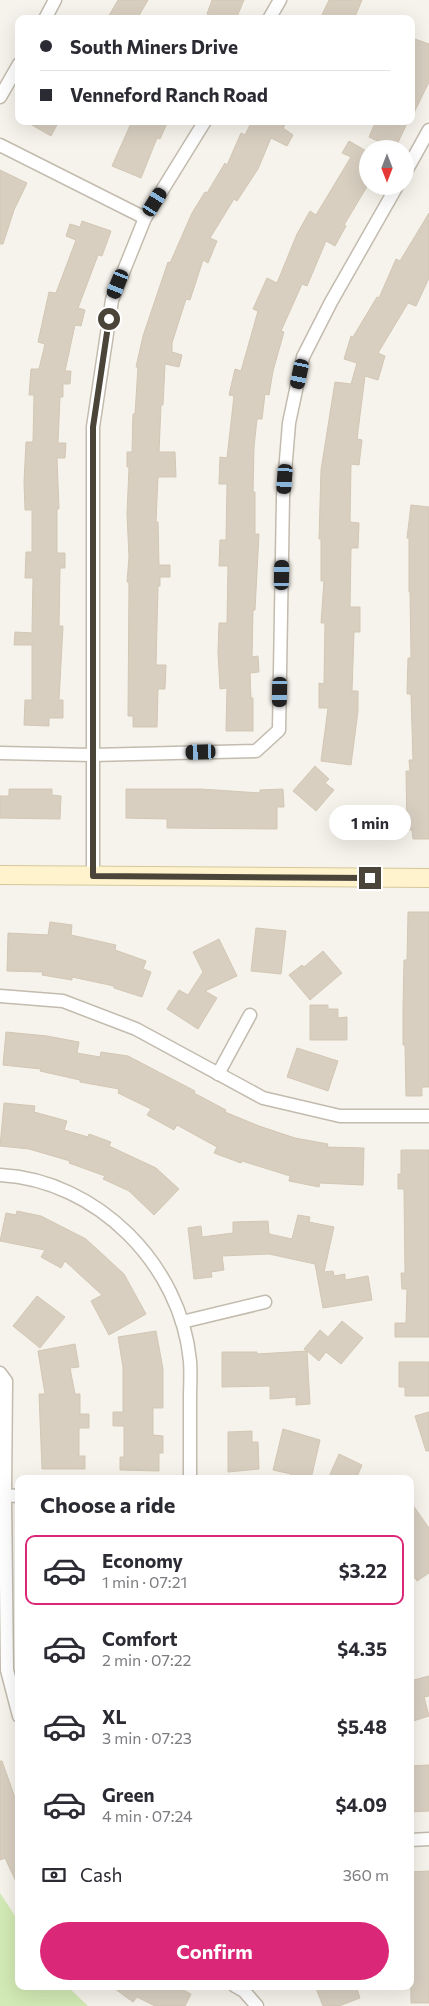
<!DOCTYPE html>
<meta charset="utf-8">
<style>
body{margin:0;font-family:Commissioner,sans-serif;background:#f7f7f7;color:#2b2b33;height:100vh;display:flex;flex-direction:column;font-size:19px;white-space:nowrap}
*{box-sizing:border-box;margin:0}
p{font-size:16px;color:#7c7c81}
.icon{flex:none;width:28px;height:28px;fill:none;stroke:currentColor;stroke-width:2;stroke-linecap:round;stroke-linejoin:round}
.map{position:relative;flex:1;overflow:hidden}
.details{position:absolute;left:15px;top:1475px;width:399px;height:515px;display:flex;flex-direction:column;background:#fff;border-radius:10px;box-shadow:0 5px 20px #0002}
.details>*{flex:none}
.guide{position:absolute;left:15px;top:15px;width:400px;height:110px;border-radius:10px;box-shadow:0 5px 20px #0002;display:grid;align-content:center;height:110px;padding:0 25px;background:#fff}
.needle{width:32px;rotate:180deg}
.tools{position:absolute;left:359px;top:140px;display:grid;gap:10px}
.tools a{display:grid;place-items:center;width:55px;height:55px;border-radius:50%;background:#fff;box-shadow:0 5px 20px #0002;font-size:25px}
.end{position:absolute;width:22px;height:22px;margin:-11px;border:6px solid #4b4439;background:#fff;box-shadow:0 0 0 2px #fff}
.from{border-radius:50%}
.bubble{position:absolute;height:35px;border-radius:18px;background:#fff;box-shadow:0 5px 20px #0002;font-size:16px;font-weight:700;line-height:35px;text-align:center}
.car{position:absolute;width:15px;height:30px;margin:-15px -8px;border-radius:6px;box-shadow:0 0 4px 1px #0007;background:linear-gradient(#222 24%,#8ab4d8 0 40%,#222 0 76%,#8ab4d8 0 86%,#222 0)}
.guide b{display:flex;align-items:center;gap:18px;height:48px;font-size:19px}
.guide b+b{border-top:1px solid #e1e1e2}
.guide i{width:12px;height:12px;background:#2b2b33}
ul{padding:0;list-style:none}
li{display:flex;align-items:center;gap:15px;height:70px;margin:0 10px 8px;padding:0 15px;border:2px solid transparent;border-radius:10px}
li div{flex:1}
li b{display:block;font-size:19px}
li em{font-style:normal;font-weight:700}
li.on{border-color:#db2777}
li>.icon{width:45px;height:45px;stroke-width:1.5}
h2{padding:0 25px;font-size:22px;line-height:60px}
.pay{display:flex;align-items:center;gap:12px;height:55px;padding:0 25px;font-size:19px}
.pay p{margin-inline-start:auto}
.button{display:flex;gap:10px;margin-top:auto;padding:10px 25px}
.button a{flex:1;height:58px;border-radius:30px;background:#db2777;color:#fff;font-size:20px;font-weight:700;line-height:58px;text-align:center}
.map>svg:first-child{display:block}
</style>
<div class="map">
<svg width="429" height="2006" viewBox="0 0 429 2006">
<rect width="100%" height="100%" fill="#f6f3ec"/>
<!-- green -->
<path fill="#d2eab5" d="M0,1893L19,1922V1986H67L88,2006H0Z"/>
<!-- building -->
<g fill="#d8cfc1" stroke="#d3c7b4">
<path d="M118,0H148L137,19H107Z"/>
<path d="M212,0H244L236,19H218L207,14Z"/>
<path d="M329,0H362L354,19H320Z"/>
<path d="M415,39L429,44V82L411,119V50Z"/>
<path d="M25,121H59L51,136Z"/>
<path d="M132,121H168L160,139L157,138L141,178L112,166Z"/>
<path d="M252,121H287L283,128L293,135L287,146L271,138L258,169L237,201L234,199L210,238L217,241L208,263L203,260L190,300L186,299L172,343V352L182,355L179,367L165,364L163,405H161L159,452H175L176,477H158L156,522H158L159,565H170V577H160V586H158L156,665H166L165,689H158L157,727H133V716H128L129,582H127L129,557L127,514L129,467H127V452H132L133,414H135L138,367H136L143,336L168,262L170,263L192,213L205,192L207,193L225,163L227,165L241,133L245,135Z"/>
<path d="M376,121H408L395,149L369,137Z"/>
<path d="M349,141L368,152V185L344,225L346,226L335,246L326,241L307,286L302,284L281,331L284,332L273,371L269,395L265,394L262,419H257L254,447L253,492H255V534H259L255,610H253L252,657L258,656L259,672L250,673L251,698H253V731H226L227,688L220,689L218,652L219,623H227L228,566H219L220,540H226L227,484H219L220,457L227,458L234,396L229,395L235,369L241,371L258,311L253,309L267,278L277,283L297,234L310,211L316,215L351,157L342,153Z"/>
<path d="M0,170L27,183L14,210L3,244H0Z"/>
<path d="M429,213V278L416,306L408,303L378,353L385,356L378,380L365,376L357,439L362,440L359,465L351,464L350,522L359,523L358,548H351L350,607H360V632H354L352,691H358V711L351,765L321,761L328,708H319V683L324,684L325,623H321L324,581H321V539H319L321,470L335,382L351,384L357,363L344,359L351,336L353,337L377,297L379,298L396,259L400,261Z"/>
<path d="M82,221L111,231L102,256L98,255L78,308L85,310L81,326L75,325L65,371H71L70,384H63V397H60L58,443H66L65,458H57L59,509H57V553H65V568H60L59,626H63L59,700H63V718H49V726L24,725L25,700H32V645H14L15,632L32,633L33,578H25L26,552H32V510H25L24,482L26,442H33L34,395H29L31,369H39L45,344L38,342L49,292L56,293L76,240L66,236L70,224L80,227Z"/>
<path d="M411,505L429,507V839H413L412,830H407L406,771H410L409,760H413L411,694H407L408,658H411L410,592H409V538H407Z"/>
<path d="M315,766L329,779L325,783L334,790L316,811L293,791Z"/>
<path d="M9,789H52V795L61,796L60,819L0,818V796H9Z"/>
<path d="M126,789H201L260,793V790L283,789L284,807H277V829L167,828V819L126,818Z"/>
<path d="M408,912H429V1087H422V1096H406L405,1045H403V1007L404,960H407Z"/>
<path d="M50,922L72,925L71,935L116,945L115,950L146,961L143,969L151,972L142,997L114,988V986L72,977V980L42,975L43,972L7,971L8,933L48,935Z"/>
<path d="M256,928L286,931L281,974L251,971Z"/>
<path d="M219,939L237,976L205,991L217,998L198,1029L167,1009L179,990L188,995L203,972L193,952Z"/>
<path d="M323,951L342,973L310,1000L289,975L302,965L304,967Z"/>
<path d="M310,1005H328V1009H338V1018L347,1017V1040H310Z"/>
<path d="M6,1032L47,1036L79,1042L77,1053L100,1057L101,1052L128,1056L195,1091L194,1093L226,1110L225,1112L259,1126L295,1138L328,1144L327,1147L364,1148L363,1185L320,1183L319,1187L289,1181L290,1176L242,1161L241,1163L214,1153L217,1147L177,1125L174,1130L147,1115L151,1109L118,1093L119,1089L80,1082V1080L40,1071L41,1069L3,1065Z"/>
<path d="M297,1048L338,1061L328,1091L287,1077Z"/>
<path d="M4,1103L35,1106L34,1112L67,1121L64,1130L88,1137L89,1134L111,1142L109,1146L156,1168L179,1189L154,1215L129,1191L103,1179L105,1176L69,1163L70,1161L29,1149L0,1146Z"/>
<path d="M401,1150H429V1337H395V1323H406L407,1289H402L401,1273H405L404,1189H398V1174H401Z"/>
<path d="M17,1211L41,1216L86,1239L124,1274L146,1314L109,1335L91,1301L102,1295L65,1261L61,1268L41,1257L45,1250L0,1241L6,1213L16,1215Z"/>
<path d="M298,1215L310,1217L309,1222L334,1227L324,1272L333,1271L334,1276L345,1274V1280L368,1276L372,1300L323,1308L315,1264L269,1254L222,1256L224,1270L211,1272L212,1277L194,1279L188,1228L201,1226L202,1237L233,1233V1222L268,1221L269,1234L292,1239Z"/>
<path d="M37,1296L65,1317L40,1348L13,1326Z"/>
<path d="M342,1321L363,1338L341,1364L326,1352L319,1361L307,1351L310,1404L296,1405V1397L270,1399V1386L222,1387V1352H257V1354L307,1351L304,1349L320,1330L328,1337Z"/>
<path d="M156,1331L163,1369V1408H153V1435L163,1436V1453H159V1471L120,1470V1457H124V1426H113V1412H123V1367L118,1337Z"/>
<path d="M75,1344L79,1367L70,1368L75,1394H80V1414H89V1428H79V1456H85V1469H42L39,1394H45L38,1351Z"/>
<path d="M399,1362H429V1396H405V1387H399Z"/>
<path d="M429,1412V1451H426L415,1416Z"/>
<path d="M283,1429L320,1440L311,1479H290L291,1474L273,1470Z"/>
<path d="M252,1431V1442H258L259,1469L228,1472V1432Z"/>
<path d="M339,1454L362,1465L356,1479H328Z"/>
<path d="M410,1501L429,1528V1573L417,1581L410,1571Z"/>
<path d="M429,1676V1696L424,1697L429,1716L410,1722V1681Z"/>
<path d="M0,1761H2L19,1809V1888L5,1858L0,1860Z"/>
<path d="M429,1765V1811L410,1812V1766Z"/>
<path d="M429,1871V2003H411L410,1872Z"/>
<path d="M111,1986H175L191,1994L185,2006H155L137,1997L133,2002Z"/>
<path d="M315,1986H356L360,1998L339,2006H323Z"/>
</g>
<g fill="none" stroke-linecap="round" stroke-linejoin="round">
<!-- street casing -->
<g stroke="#c2bbae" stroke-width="15">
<g id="street">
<path d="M45,19L55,0"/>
<path d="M269,19L280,0"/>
<path d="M0,97L19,64"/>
<path d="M0,145L145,218"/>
<path d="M405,173L429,130"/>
<path d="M0,753L92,755L256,751L279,730L283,497L289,423L303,357L331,302L397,186"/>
<path d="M93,876V427L112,300L145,218L205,121"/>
<path d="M0,996L63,1001L136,1029L263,1098L340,1116H429"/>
<path d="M218,1074L250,1015"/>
<path d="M0,1175C97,1180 181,1265 190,1361C191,1373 190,1387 190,1399C190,1426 190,1452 190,1479"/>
<path d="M182,1322L265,1302"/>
<path d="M0,1373L6,1381L5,1496L7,1670L19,1716"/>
<path d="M0,1495L19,1496"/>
<path d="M410,1840L429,1839"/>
<path d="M235,1986L244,1991L257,2006"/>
</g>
</g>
<!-- secondary casing -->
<g stroke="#d6c79b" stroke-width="20">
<path id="secondary" d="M0,875L429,878"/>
</g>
<!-- street -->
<use href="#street" stroke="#fff" stroke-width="12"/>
<!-- secondary -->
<use href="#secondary" stroke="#fff3cd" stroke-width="18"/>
</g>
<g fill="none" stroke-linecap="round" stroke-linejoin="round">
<!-- route -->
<path stroke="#4b4439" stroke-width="6" d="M109,319L93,427V876L370,878"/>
</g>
</svg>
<div class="tools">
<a><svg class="needle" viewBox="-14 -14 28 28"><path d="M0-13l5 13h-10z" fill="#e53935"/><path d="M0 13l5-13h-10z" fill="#7c7c81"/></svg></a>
</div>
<i class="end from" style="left:109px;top:319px"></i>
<i class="end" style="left:370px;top:878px"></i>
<div class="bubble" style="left:329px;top:805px;width:82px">1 min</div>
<i class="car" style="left:155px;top:202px;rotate:32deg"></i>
<i class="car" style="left:118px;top:284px;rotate:202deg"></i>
<i class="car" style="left:300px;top:374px;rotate:192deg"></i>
<i class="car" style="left:285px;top:479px;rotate:184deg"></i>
<i class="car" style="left:282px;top:575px;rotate:1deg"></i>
<i class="car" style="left:280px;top:692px;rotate:181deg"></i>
<i class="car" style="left:201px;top:752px;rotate:268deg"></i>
<div class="guide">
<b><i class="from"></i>South Miners Drive</b>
<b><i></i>Venneford Ranch Road</b>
</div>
<section class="details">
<h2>Choose a ride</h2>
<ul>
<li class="on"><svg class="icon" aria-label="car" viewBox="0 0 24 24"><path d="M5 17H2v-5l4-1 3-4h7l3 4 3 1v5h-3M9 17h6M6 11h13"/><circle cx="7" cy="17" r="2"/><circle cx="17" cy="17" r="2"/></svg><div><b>Economy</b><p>1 min · 07:21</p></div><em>$3.22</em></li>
<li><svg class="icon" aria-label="car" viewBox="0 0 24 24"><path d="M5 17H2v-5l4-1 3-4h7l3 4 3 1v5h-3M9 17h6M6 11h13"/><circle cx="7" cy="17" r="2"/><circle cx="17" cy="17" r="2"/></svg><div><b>Comfort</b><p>2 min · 07:22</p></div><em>$4.35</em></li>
<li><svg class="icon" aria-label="car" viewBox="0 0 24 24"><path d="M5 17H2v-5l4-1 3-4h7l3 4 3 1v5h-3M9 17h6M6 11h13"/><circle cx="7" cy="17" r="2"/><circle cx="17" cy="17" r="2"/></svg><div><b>XL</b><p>3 min · 07:23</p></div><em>$5.48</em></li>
<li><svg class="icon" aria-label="car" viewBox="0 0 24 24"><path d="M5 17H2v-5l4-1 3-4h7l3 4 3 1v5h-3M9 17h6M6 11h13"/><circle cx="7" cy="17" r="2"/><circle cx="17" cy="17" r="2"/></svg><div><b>Green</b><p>4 min · 07:24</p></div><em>$4.09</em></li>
</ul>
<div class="pay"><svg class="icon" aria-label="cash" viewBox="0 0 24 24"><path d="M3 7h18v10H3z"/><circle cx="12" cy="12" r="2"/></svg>Cash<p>360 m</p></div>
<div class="button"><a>Confirm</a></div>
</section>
</div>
